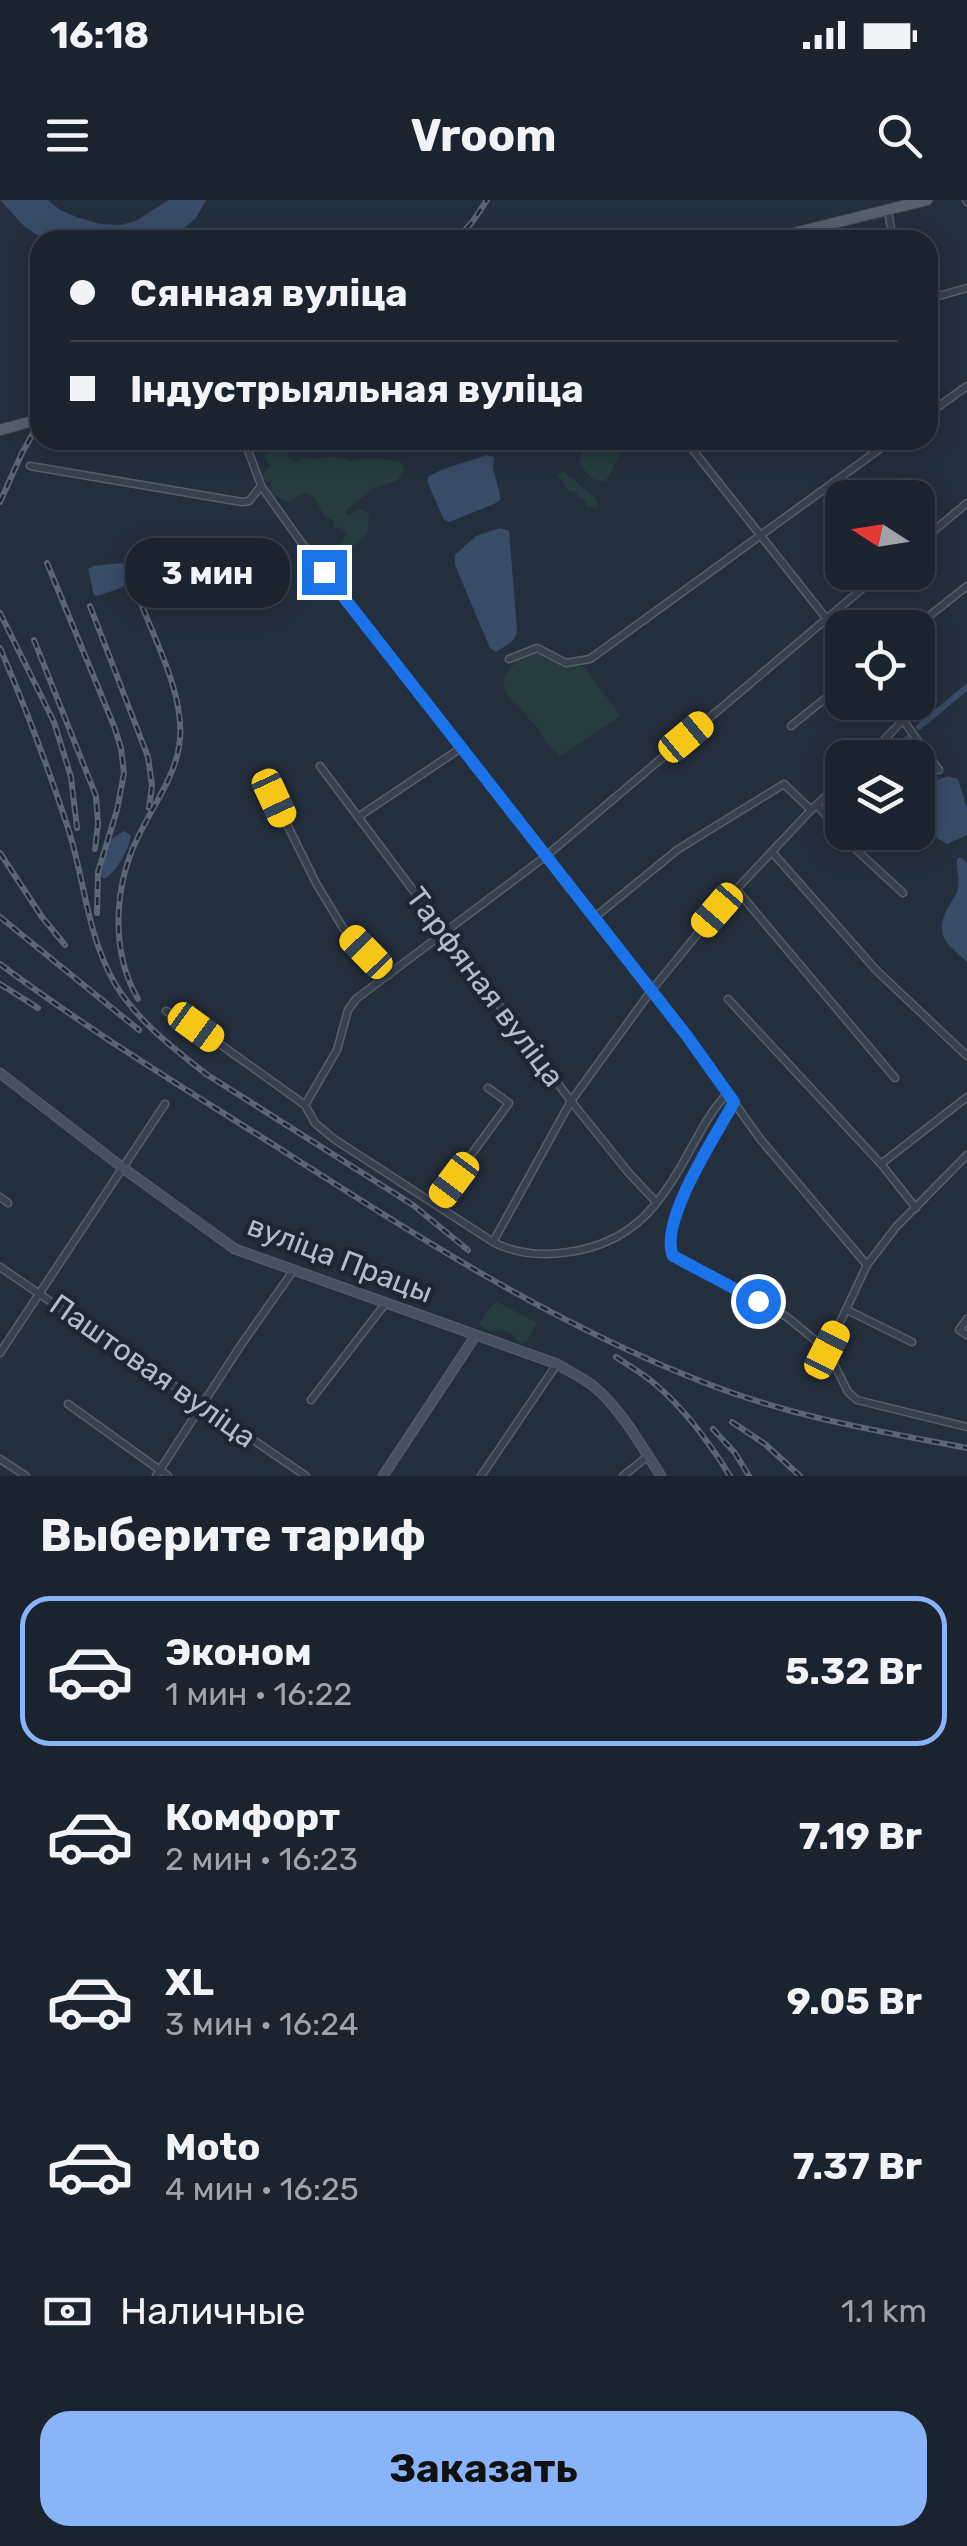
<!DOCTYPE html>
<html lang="ru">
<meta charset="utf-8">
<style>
body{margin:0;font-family:Rubik,sans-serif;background:#242b36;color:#f1f3f6;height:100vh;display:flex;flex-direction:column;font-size:38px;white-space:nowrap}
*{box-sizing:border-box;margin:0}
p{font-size:32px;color:#a0a4aa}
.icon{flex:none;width:55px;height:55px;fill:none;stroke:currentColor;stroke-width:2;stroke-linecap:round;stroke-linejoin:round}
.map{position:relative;height:1276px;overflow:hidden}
.sheet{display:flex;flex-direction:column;background:#1b232e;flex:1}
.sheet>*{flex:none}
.banner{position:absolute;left:30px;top:30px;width:908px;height:220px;border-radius:30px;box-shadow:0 5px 25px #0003,0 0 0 2px #39404a;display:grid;align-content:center;height:220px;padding:0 40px;background:#1b232e}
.needle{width:65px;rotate:282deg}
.controls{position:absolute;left:825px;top:280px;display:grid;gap:20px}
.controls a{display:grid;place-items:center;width:110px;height:110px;border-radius:20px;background:#1b232e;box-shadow:0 5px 25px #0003,0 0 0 2px #39404a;font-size:50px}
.end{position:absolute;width:45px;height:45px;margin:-22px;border:12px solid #1a73e8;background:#fff;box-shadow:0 0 0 5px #fff}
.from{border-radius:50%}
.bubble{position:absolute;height:70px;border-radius:30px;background:#1b232e;box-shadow:0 5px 25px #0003,0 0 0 2px #39404a;font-size:32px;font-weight:700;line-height:70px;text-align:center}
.car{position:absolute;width:30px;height:60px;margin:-30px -15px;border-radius:12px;box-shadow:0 0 8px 2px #0007;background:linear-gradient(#f5c518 24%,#345 0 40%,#f5c518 0 76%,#345 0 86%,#f5c518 0)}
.banner b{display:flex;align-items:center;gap:35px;height:95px;font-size:38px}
.banner b+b{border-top:2px solid #39404a}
.banner i{width:25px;height:25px;background:#f1f3f6}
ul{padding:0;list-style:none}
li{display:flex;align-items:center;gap:30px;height:150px;margin:0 20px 15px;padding:0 20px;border:5px solid transparent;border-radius:30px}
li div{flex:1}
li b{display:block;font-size:38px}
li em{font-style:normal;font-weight:700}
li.current{border-color:#8ab4f8}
li>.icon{width:90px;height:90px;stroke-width:1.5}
h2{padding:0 40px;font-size:45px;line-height:120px}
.pay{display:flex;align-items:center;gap:25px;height:110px;padding:0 40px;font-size:38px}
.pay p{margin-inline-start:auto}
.button{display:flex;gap:20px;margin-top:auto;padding:20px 40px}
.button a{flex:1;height:115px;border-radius:30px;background:#8ab4f8;color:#111;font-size:40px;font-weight:700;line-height:115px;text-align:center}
.status{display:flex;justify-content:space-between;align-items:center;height:70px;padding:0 50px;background:#1b232e;direction:ltr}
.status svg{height:28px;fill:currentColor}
header{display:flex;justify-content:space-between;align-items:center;height:130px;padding:0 40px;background:#1b232e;font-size:45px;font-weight:700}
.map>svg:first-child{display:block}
</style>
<div class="status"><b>16:18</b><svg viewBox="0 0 49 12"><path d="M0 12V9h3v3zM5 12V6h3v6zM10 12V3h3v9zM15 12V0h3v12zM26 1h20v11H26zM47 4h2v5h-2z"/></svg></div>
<header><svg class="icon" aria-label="menu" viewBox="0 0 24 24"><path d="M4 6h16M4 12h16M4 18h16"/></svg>Vroom<svg class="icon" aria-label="search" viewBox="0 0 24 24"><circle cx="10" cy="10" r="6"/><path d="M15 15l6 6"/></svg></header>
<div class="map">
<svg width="967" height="1276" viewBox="0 0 967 1276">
<rect width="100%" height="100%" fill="#242f3e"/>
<!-- green -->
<g fill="#263c3f">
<path d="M597,240H627C619,251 612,275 604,282L591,278L579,263L586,241Z"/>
<path d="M280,241L287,246C286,255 288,258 296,262L303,257C322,262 330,252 350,261C366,257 384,259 400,261L404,269L398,280L374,288L345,311L348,316L357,309L364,310L369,315L368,330L364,337L330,365L321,358L340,345L347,334L345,330L334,327V321L323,315L316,299L305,292L289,301L272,296L268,290L272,281L267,282L262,275L270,265L264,258L265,254L273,251L272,243Z"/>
<path d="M563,271L594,297L598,304L596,308L587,307L584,299L578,297L576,292L568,290L558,276Z"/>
<path d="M530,453L547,455L568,466H583L621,516L559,557L555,550C544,545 545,535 536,526C529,521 527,514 521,508C518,504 512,501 509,497C494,478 515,461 530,453Z"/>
<path d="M497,1102L537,1123L527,1140L519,1144C514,1131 502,1129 489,1131L479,1124L489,1109Z"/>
</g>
<!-- water -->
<g fill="#394c67">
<path d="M0,0H48L60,10L79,18L101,24L121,25L138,20L168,0H206L196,18L170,40H45L25,27Z"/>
<path d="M487,255L494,257L493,269L500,294V300L494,304L449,322L444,320L428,283V277C441,268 470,261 487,255Z"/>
<path d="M500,328L509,331L517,429C516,443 506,445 496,452L490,448L455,365V355L476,336Z"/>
<path d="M122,363C144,385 116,389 98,396L94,395L88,369L93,366Z"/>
<path d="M948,576L958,579L967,608V635L947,644C931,636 918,617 918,599L938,580Z"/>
<path d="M124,631L131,636C128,651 117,670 105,679L100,676L111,639Z"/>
<path d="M960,657L967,663V762C947,743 933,736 948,707C951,702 955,697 957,692C961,681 956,670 957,659Z"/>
</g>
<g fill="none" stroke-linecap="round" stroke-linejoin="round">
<!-- canal -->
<g stroke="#394c67" stroke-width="6">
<path d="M919,527L967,487"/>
<path d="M889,558L909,537"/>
</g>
<!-- street casing -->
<g stroke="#565f6c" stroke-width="9">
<g id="street">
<path d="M966,0L967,2"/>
<path d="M888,11L893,40"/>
<path d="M928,99L967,88"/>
<path d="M928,214L967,186"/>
<path d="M244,240L261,285"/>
<path d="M685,240L826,418"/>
<path d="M30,266L242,302L249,301L261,286L301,342L687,837L761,940L867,1065"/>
<path d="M918,344L967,303"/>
<path d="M833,413L842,435"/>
<path d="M914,428L967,386"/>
<path d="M509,459L537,448L566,463L590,459L892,240"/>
<path d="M890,502L939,570"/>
<path d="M791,526L842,485"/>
<path d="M867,558L902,521"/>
<path d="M320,566L571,901L628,972L656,1002"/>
<path d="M274,598L316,683L343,728L389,775"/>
<path d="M817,605L851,645L903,693"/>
<path d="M358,617L461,548"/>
<path d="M772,652L876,770L967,856"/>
<path d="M736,689L895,878"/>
<path d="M594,718L677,650L784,584L811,610"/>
<path d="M728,799L881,964L916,1008"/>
<path d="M166,811L196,827L305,905L315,923L334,939L493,1042C516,1054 544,1056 569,1052C633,1043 661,1004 689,952C701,931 711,910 728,893"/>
<path d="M734,902C712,944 666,1005 671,1053L787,1117L827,1150L848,1192L857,1200L967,1227"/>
<path d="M305,905L337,850L348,810L356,799L546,656L882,372"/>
<path d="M881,964L967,897"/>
<path d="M0,997L8,1003"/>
<path d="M436,1003L509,903L488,888"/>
<path d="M493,1042L571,901L651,791L717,710L811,610L842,581"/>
<path d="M0,1067L306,1276"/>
<path d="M847,1110L912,1142"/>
<path d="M967,1119L959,1130L967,1135"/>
<path d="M827,1150L867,1065L896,1027L967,955"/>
<path d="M0,1153L165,904"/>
<path d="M311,1200L385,1104"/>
<path d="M68,1204L168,1276"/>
<path d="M0,1259L26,1276"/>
<path d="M156,1276L241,1145L293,1071"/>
<path d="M481,1276L557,1164"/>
<path d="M623,1276L648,1256"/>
</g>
</g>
<!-- secondary casing -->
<g stroke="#565f6c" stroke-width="11">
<g id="secondary">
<path d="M0,873L123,968L235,1049L557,1164C569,1171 581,1177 592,1185C621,1208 641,1246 661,1276"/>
<path d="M383,1276L476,1135"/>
</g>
</g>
<!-- primary casing -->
<g stroke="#414a57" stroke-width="12">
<g id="primary">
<path d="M766,40L927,0"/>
<path d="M0,230L40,219"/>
</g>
</g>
<!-- street -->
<use href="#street" stroke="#38414e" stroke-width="6"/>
<!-- secondary -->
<use href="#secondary" stroke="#465061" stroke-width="9"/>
<!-- primary -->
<use href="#primary" stroke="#56606e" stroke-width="10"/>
<!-- rail casing -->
<g stroke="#5a6575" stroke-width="6">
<g id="rail">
<path d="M456,40L473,21L487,0"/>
<path d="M0,302L22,253L40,221"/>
<path d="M47,363L114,526L121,548L124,573L117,610L98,672L97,713"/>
<path d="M137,393C153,437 184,492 180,539C177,575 153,605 138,637C114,686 110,751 138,799"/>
<path d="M90,406L148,557L152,585L149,608"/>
<path d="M0,413L54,522L71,577L77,628"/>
<path d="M34,440L96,596L98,624L95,649"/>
<path d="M0,448C25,506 48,567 68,628C85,681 86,731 114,782C135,819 173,848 206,874L413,1005L468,1050"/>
<path d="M0,653L42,717L65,745"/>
<path d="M0,717L139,830"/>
<path d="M0,764C91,832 189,891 285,952C419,1038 554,1124 703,1182C788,1216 878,1231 967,1248"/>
<path d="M0,784L38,808"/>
<path d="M616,1157C629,1166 644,1174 655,1184C686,1210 709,1242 730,1276"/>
<path d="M732,1222L765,1244L800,1276"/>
<path d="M713,1229L735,1253L749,1276"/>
</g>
</g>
<!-- rail -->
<use href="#rail" stroke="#1d2633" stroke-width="2.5" stroke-dasharray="8" stroke-linecap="butt"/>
</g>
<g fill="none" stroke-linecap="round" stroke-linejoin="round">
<!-- route -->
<path stroke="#1a73e8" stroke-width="12" d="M324,372L687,836L734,902C717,934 658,1022 673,1056L758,1101"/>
</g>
<g text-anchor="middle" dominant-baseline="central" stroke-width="9" stroke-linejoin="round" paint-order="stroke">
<!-- street labels -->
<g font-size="30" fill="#b4bcc9" stroke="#1d2633">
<text transform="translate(485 787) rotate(53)">Тарфяная вуліца</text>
<text transform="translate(340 1059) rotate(21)">вуліца Працы</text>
<text transform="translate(153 1171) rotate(35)">Паштовая вуліца</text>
</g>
</g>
</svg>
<div class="controls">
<a><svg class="needle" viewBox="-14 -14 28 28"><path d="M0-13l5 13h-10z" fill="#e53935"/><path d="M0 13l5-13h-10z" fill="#a0a4aa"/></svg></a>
<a><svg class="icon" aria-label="locate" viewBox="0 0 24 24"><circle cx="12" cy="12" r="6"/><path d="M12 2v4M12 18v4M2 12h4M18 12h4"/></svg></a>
<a><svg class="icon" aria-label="layers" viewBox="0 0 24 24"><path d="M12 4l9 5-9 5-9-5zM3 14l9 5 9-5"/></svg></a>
</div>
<i class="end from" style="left:758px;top:1101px"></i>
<i class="end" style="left:324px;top:372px"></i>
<div class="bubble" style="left:125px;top:338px;width:165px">3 мин</div>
<i class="car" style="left:686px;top:537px;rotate:50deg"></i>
<i class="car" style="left:274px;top:598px;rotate:155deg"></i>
<i class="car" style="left:717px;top:710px;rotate:221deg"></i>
<i class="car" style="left:366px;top:752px;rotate:316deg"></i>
<i class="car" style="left:196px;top:827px;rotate:126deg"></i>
<i class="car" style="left:454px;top:980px;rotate:217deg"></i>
<i class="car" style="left:827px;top:1150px;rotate:27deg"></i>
<div class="banner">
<b><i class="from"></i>Сянная вуліца</b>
<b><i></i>Індустрыяльная вуліца</b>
</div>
</div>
<section class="sheet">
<h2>Выберите тариф</h2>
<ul>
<li class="current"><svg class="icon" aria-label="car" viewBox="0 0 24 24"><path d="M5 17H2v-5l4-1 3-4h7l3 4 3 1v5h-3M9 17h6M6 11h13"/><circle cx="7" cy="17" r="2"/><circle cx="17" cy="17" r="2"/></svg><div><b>Эконом</b><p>1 мин · 16:22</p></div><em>5.32 Br</em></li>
<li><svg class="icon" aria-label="car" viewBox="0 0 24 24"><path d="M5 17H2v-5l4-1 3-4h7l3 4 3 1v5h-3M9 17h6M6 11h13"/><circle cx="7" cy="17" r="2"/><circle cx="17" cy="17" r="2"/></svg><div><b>Комфорт</b><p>2 мин · 16:23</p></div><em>7.19 Br</em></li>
<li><svg class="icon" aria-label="car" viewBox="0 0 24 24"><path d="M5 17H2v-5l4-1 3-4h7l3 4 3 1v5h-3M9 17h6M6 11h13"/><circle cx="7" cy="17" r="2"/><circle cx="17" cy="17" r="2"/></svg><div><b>XL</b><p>3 мин · 16:24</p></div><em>9.05 Br</em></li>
<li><svg class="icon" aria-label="car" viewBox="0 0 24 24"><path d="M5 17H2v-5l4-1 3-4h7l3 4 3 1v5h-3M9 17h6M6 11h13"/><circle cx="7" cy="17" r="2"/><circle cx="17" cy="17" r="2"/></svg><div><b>Moto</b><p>4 мин · 16:25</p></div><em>7.37 Br</em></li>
</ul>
<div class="pay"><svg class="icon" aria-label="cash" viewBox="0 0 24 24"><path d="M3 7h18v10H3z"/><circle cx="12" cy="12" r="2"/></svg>Наличные<p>1.1 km</p></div>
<div class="button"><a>Заказать</a></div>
</section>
